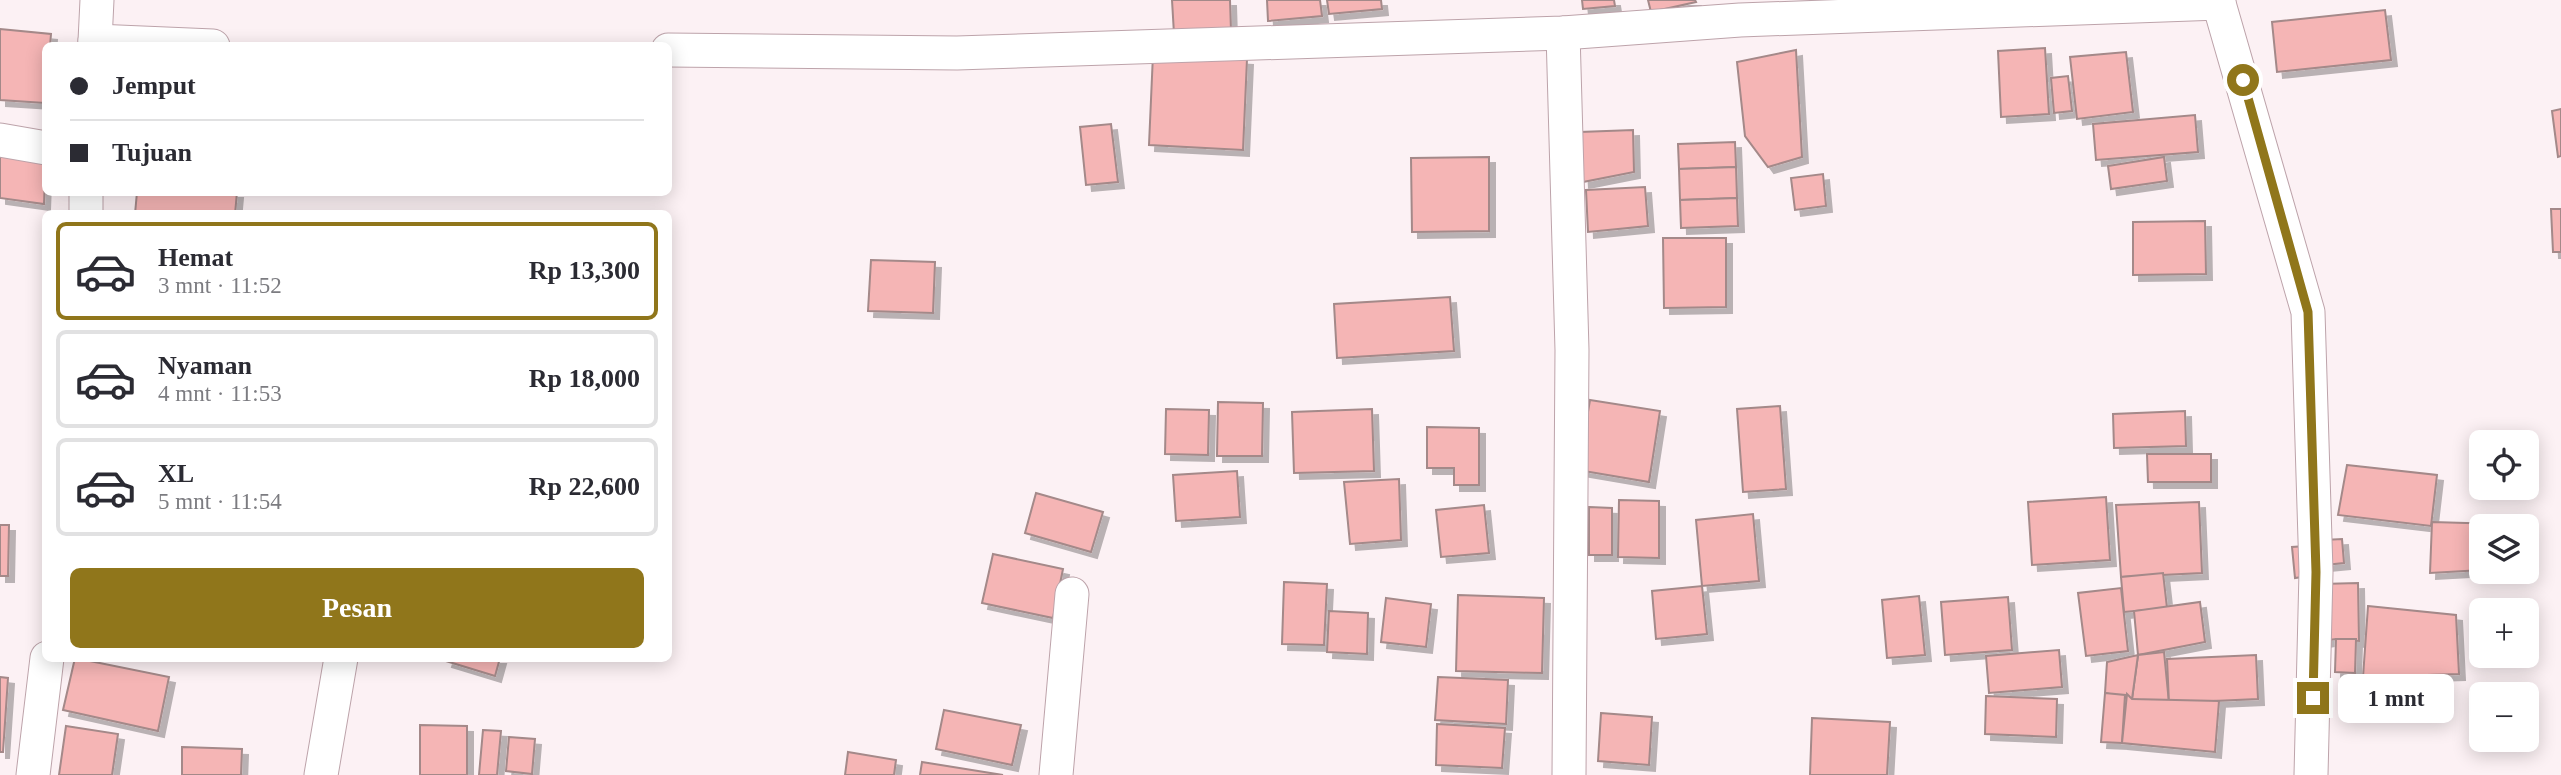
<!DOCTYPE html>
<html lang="id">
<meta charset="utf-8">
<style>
body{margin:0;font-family:Georgia,serif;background:#f2f2f3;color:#2b2b33;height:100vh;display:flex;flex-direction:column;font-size:26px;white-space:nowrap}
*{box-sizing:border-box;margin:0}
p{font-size:23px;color:#7c7c81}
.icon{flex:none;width:38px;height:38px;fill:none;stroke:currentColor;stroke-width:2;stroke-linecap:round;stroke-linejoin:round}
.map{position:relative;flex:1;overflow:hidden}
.sheet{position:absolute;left:42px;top:210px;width:630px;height:452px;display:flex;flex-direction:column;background:#fff;border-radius:10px;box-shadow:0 4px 18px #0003}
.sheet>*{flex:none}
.hud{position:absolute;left:42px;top:42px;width:630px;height:154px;border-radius:10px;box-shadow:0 4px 18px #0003;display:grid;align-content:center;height:154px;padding:0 28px;background:#fff}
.buttons{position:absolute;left:2469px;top:430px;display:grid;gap:14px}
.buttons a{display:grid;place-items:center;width:70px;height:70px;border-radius:10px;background:#fff;box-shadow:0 4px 18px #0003;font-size:35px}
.end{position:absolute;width:32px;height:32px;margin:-16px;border:9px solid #90761b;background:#fff;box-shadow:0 0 0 4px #fff}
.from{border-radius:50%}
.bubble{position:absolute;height:49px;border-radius:10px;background:#fff;box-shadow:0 4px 18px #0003;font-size:23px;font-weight:800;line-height:49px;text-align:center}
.hud b{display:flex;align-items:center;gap:24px;height:66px;font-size:26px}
.hud b+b{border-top:2px solid #e1e1e2}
.hud i{width:18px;height:18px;background:#2b2b33}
ul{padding:12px 0 0;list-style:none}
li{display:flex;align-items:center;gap:21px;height:98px;margin:0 14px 10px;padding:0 14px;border:4px solid #e1e1e2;border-radius:10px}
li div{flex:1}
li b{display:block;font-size:26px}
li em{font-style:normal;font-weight:800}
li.selected{border-color:#90761b}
li>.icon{width:63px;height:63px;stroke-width:1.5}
.cta{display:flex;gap:14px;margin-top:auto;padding:14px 28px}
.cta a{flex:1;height:80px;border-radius:10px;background:#90761b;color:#fff;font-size:28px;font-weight:800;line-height:80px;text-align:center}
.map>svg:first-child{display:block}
</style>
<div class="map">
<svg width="2561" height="775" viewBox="0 0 2561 775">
<defs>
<filter id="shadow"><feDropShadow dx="6" dy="6" stdDeviation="0" flood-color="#0004"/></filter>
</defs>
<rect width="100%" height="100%" fill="#fcf1f4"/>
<!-- building -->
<g fill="#f5b5b5" stroke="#a48989" stroke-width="2" filter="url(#shadow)">
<path d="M1172,0H1230L1231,31L1174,34Z"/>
<path d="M1267,0H1320L1322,16L1268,21Z"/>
<path d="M1327,0H1381L1382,9L1329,14Z"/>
<path d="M1582,0H1614L1615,6L1583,9Z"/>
<path d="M1648,0H1695L1696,2L1651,12Z"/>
<path d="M2385,10L2391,60L2277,72L2272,22Z"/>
<path d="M0,29L51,34L50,46H46L45,103L0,100Z"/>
<path d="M2045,48L2049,114L2001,117L1998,51Z"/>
<path d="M1796,50L1802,157L1768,167L1745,136L1737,62Z"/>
<path d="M2126,52L2133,112L2077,119L2070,57Z"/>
<path d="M1153,54L1247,59L1243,150L1149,145Z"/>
<path d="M2068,76L2072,111L2054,113L2051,78Z"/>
<path d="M2561,109V156L2558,157L2552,111Z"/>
<path d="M2195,115L2198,152L2096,160L2093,124Z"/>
<path d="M1111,124L1118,182L1086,185L1080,127Z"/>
<path d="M1633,130L1634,172L1583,182L1580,132Z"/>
<path d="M1735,142L1736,167L1679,169L1678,144Z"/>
<path d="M0,146L46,152L44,204L0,198Z"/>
<path d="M1489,157V231L1412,232L1411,158Z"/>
<path d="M2164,157L2167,181L2111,189L2108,166Z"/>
<path d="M1736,167L1737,198L1680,200L1679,169Z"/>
<path d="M1823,174L1826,206L1795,210L1791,178Z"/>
<path d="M1645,187L1648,226L1588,232L1586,190Z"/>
<path d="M137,192H237L235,214H135Z"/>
<path d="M1737,198L1738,226L1681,228L1680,200Z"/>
<path d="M2551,209H2561V252H2553Z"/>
<path d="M2205,221L2206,274L2133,275V222Z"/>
<path d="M1663,238H1726V307L1664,308Z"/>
<path d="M871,260L935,262L933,313L868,311Z"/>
<path d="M1450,297L1454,351L1337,358L1334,304Z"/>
<path d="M1590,400L1660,411L1649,482L1578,470Z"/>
<path d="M1218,402L1263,403L1262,456H1217Z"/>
<path d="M1780,406L1786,489L1743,492L1737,409Z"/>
<path d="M1166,409L1209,410L1208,455L1165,454Z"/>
<path d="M1372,409L1374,471L1294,473L1292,412Z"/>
<path d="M2185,411L2186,446L2114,448L2113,414Z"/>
<path d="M1427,427L1479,428V485H1454V468H1427Z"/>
<path d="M2147,454H2211V482H2148Z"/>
<path d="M2347,465L2437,475L2431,526L2338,515Z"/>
<path d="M1237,471L1240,517L1176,521L1173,475Z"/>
<path d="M1399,479L1401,540L1350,544L1344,482Z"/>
<path d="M1036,493L1103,512L1091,552L1025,533Z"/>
<path d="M2106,497L2110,560L2032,565L2028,502Z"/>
<path d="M1619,500L1659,501V558L1618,557Z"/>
<path d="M2199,502L2202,573L2121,577L2116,505Z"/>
<path d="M1484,505L1489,553L1441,557L1436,510Z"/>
<path d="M1589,507L1612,508V555H1589Z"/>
<path d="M1753,514L1759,581L1702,586L1696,520Z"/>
<path d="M2432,522L2500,524V527H2482V570L2430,573Z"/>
<path d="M0,525H9L8,576H0Z"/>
<path d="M2342,539L2344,563L2325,565L2324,540Z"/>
<path d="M2306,546L2309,576L2295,578L2292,547Z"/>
<path d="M993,554L1063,569L1053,618L982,603Z"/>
<path d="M2163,573L2167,608L2124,612L2121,577Z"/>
<path d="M1284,582L1327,584L1324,645L1282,644Z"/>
<path d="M2358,583L2359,641L2336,639L2322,641L2321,584Z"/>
<path d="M1702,586L1707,634L1656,639L1652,591Z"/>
<path d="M2121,588L2128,651L2086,656L2078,593Z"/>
<path d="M1458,595L1544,598L1542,673L1456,671Z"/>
<path d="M1919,596L1925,655L1887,658L1882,600Z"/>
<path d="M2008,597L2012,650L1945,655L1941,602Z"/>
<path d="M1386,598L1431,604L1426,647L1381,642Z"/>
<path d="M2200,602L2205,642L2138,655L2134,611Z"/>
<path d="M2368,606L2456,615L2459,674L2363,677Z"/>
<path d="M1329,611L1368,613L1367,654L1327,652Z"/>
<path d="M2336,639H2356L2355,673L2335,672Z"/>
<path d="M2059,650L2062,687L1989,693L1986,656Z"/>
<path d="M2164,652L2169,703L2132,699L2138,655Z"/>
<path d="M2138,655L2132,699L2105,693L2107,662Z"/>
<path d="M2256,655L2258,699L2169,703L2167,659Z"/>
<path d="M75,658L169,677L158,731L63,710Z"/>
<path d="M447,658H500L495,676L446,661Z"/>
<path d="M0,677L8,678L3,752H0Z"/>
<path d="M1438,677L1508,680L1506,724L1435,720Z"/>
<path d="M2105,693L2125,695L2122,743L2101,742Z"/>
<path d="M2127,694L2132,699L2219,701L2215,752L2122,743Z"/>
<path d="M1986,696L2057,699L2056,737L1985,734Z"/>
<path d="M944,710L1021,725L1012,765L936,749Z"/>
<path d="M1601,713L1652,717L1649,765L1598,761Z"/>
<path d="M1812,718L1890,722L1887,775H1810Z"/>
<path d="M1437,724L1505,728L1502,768L1436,765Z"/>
<path d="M420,725L467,726V775H420Z"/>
<path d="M66,726L118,734L112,775H59Z"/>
<path d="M483,730L501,731L497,775H479Z"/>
<path d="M509,737L535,739L532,774L506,771Z"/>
<path d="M182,747L242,749L241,775H182Z"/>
<path d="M848,752L896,760L894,775H845Z"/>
<path d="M922,762L1003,775H920Z"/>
</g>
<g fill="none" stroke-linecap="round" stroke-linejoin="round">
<!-- street casing -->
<g stroke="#bda3aa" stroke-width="35">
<g id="street">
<path d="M2218,0L2308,312L2316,572L2311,775"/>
<path d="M1563,33L1572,350L1569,775"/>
<path d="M95,41L97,0"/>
<path d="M95,46V41L213,46"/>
<path d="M668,50L957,53L1563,33L1740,20L2219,3"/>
<path d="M0,140L46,148"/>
<path d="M86,214V192"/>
<path d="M33,775L47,658"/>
<path d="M321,775L341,658"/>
<path d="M1056,775L1072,594"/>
</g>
</g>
<!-- street -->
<use href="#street" stroke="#fff" stroke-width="33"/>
</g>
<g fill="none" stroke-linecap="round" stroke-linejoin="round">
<!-- route -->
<path stroke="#90761b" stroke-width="9" d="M2243,80L2308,312L2316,572L2313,698"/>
</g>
</svg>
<div class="buttons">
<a><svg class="icon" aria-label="locate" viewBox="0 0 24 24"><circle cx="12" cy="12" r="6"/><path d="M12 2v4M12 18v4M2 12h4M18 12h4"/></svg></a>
<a><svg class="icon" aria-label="layers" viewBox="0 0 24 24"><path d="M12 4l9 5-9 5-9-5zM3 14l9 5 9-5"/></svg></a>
<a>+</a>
<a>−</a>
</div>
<i class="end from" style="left:2243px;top:80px"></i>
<i class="end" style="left:2313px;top:698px"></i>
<div class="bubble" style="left:2338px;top:674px;width:116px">1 mnt</div>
<div class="hud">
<b><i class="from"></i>Jemput</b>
<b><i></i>Tujuan</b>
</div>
<section class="sheet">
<ul>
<li class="selected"><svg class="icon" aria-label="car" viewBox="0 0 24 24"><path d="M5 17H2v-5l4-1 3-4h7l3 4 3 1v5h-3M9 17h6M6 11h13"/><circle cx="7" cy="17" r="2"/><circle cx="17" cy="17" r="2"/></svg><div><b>Hemat</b><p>3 mnt · 11:52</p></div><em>Rp 13,300</em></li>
<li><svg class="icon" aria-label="car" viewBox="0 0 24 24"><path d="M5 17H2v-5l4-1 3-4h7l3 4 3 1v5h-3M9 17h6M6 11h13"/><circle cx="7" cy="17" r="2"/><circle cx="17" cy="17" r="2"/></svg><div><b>Nyaman</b><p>4 mnt · 11:53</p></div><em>Rp 18,000</em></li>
<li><svg class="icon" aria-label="car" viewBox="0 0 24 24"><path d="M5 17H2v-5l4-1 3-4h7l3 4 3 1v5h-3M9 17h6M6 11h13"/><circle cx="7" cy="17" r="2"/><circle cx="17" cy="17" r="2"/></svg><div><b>XL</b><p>5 mnt · 11:54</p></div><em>Rp 22,600</em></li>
</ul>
<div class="cta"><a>Pesan</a></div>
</section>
</div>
